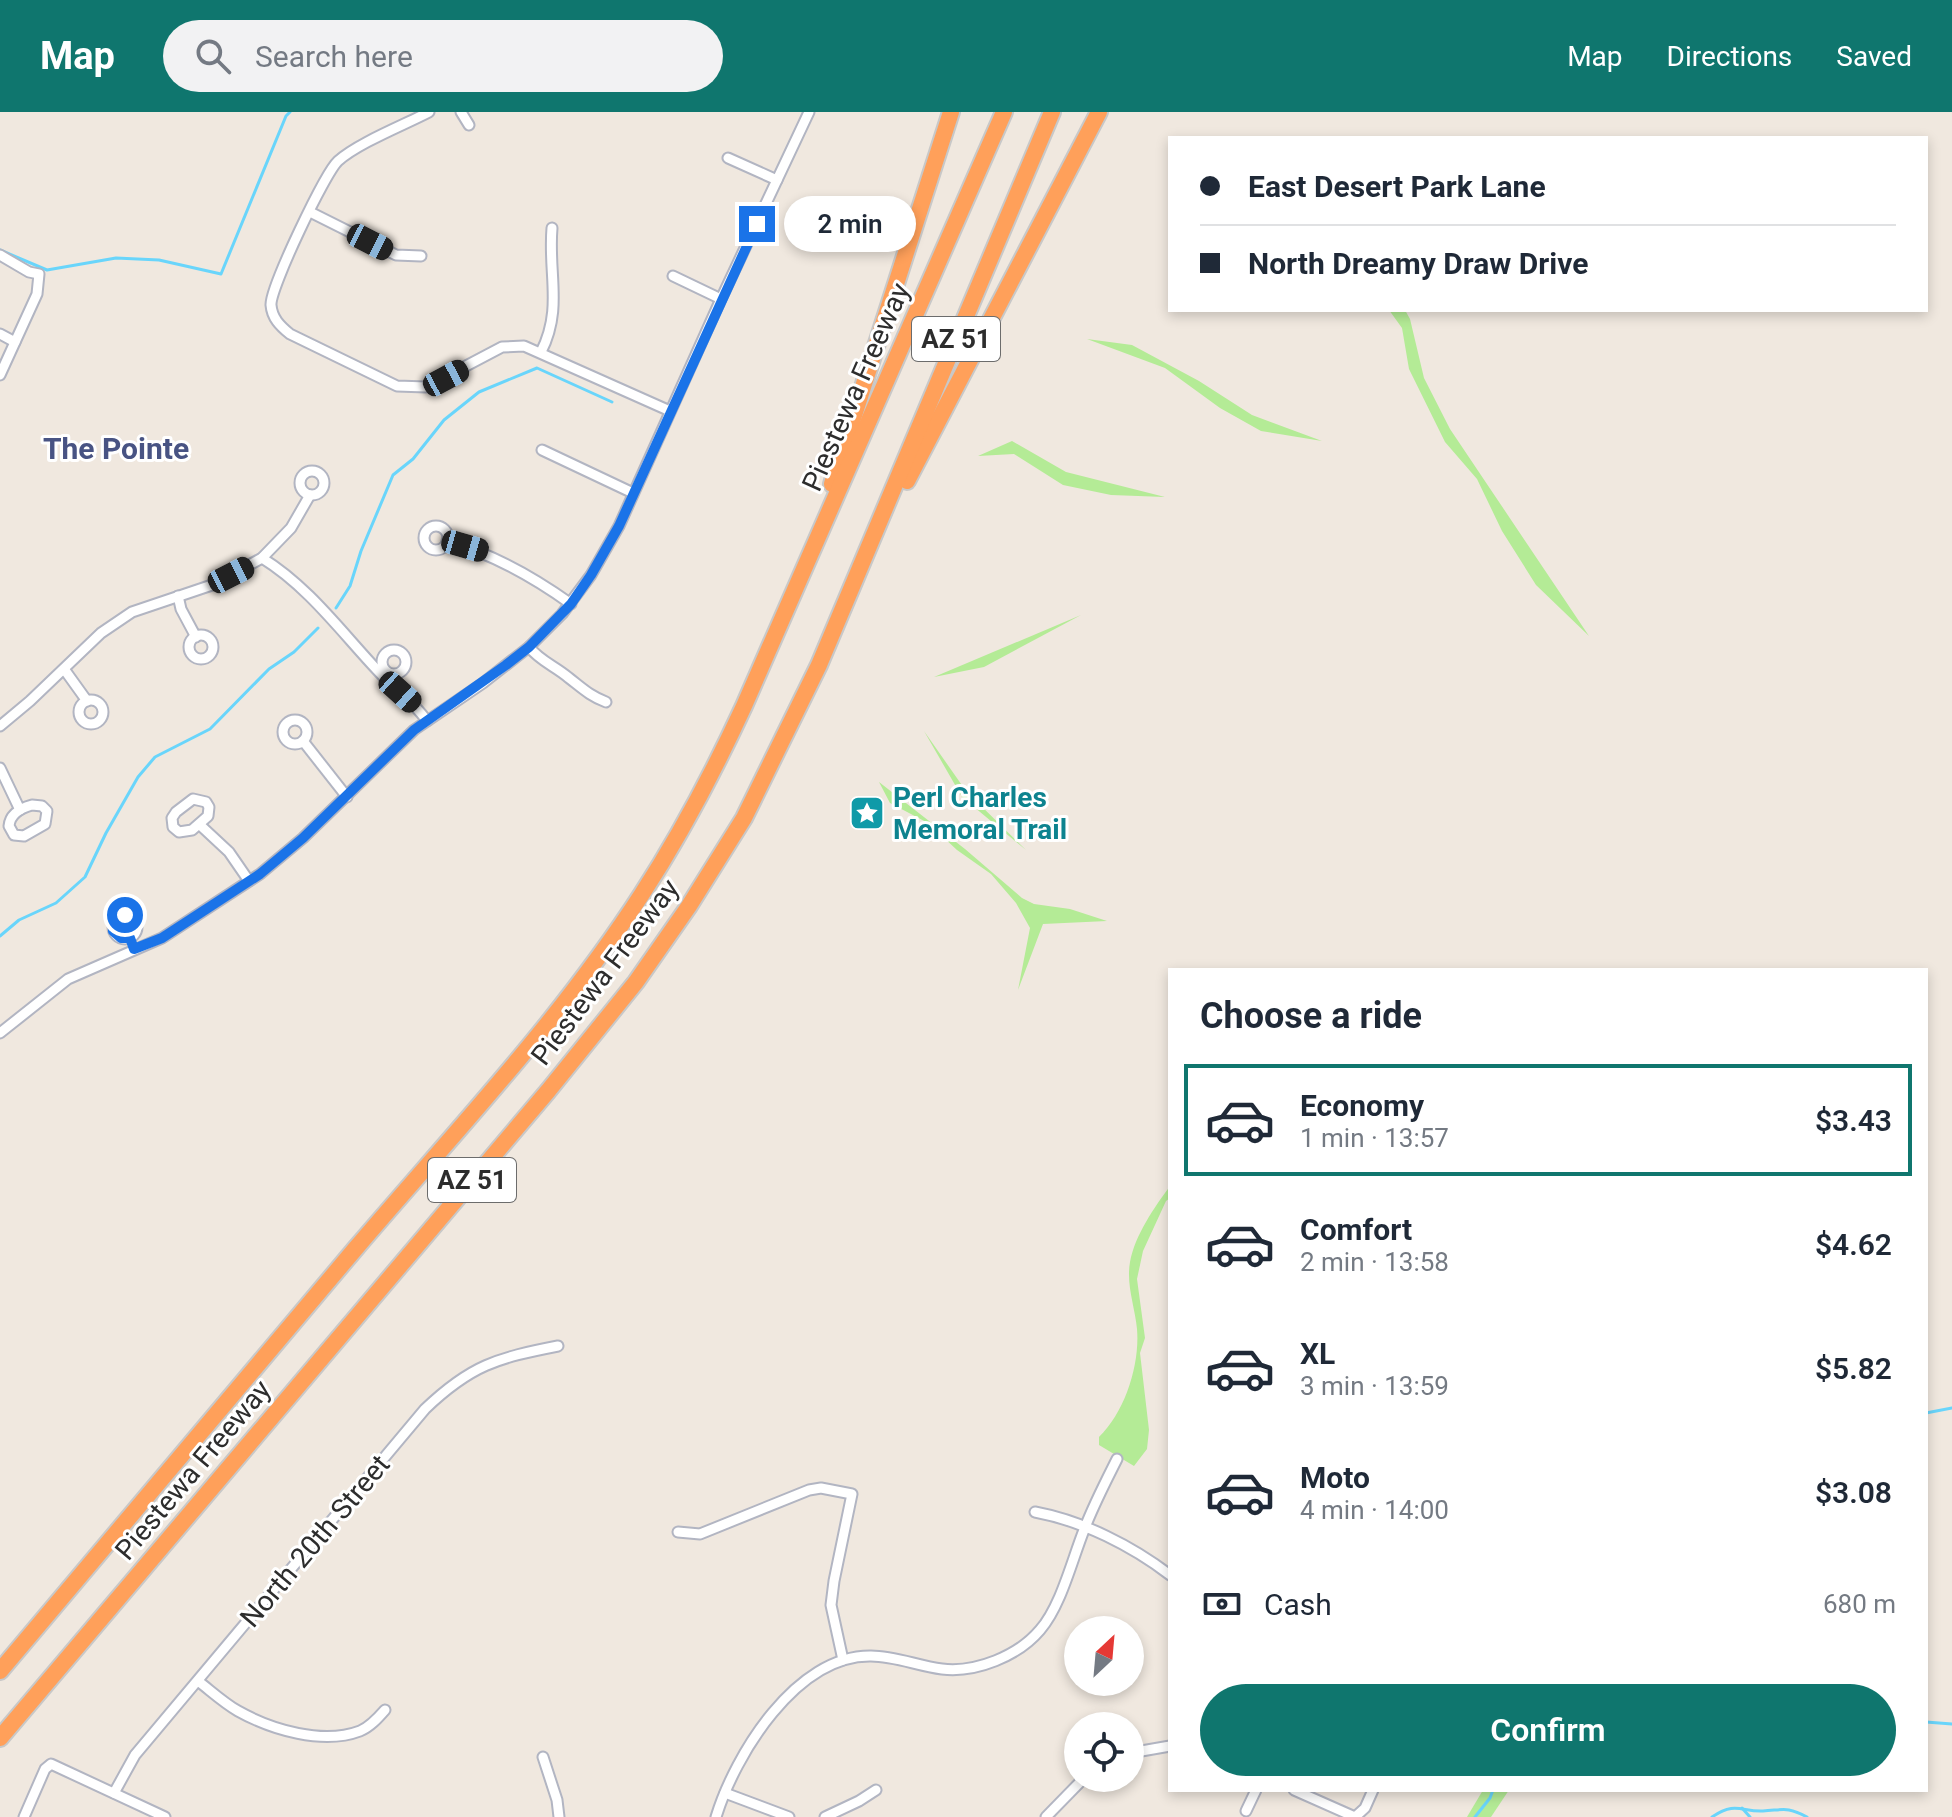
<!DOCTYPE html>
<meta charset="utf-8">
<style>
body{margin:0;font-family:Roboto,sans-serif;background:#f2f2f3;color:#1f2937;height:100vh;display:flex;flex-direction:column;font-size:30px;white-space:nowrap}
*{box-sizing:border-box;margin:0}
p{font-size:26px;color:#747a83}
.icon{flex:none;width:44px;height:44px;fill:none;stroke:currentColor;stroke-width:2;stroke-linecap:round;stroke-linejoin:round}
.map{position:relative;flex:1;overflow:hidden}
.drawer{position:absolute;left:1168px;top:856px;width:760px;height:824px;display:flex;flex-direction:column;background:#fff;border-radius:0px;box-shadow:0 4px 12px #0003}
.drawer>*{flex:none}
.guide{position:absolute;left:1168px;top:24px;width:760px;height:176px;border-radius:0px;box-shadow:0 4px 12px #0003;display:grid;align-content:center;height:176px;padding:0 32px;background:#fff}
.needle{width:52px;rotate:26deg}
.controls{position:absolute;left:1064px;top:1504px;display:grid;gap:16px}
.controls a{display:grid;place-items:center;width:80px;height:80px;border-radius:50%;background:#fff;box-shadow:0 4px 12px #0003;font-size:40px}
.end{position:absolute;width:36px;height:36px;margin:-18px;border:10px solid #1a73e8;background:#fff;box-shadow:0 0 0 4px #fff}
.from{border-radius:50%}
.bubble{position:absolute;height:56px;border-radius:28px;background:#fff;box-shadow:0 4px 12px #0003;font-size:26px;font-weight:600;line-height:56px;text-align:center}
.car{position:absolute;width:24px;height:48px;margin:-24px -12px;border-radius:10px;box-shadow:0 0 6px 2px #0007;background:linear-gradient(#222 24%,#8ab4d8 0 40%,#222 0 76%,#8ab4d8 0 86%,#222 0)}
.guide b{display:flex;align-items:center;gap:28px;height:76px;font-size:30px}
.guide b+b{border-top:2px solid #e0e1e3}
.guide i{width:20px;height:20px;background:#1f2937}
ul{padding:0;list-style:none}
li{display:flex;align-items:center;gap:24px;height:112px;margin:0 16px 12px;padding:0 16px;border:4px solid transparent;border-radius:0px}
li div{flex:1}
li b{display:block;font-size:30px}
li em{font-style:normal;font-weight:600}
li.on{border-color:#0f766e}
li>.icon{width:72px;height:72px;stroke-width:1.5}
h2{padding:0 32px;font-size:36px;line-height:96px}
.pay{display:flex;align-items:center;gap:20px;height:88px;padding:0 32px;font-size:30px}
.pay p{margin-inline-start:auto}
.button{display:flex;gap:16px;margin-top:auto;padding:16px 32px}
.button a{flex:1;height:92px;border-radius:48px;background:#0f766e;color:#fff;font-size:32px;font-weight:600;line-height:92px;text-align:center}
header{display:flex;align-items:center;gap:48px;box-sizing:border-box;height:112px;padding:0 40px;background:#0f766e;color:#fff}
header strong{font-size:38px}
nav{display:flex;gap:44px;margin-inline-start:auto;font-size:28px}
.search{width:560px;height:72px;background:#f2f2f3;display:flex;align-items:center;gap:20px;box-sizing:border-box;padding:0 28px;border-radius:44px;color:#747a83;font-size:30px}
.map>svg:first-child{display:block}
</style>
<header>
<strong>Map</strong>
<div class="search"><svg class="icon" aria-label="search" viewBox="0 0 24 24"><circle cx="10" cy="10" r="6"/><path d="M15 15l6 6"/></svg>Search here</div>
<nav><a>Map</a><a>Directions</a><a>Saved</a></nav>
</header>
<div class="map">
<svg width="1952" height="1705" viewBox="0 0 1952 1705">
<rect width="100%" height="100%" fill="#f0e8df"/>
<!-- green -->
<g fill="#b4eb96">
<path d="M1389,198H1405L1410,207L1424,266L1450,317L1589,524L1536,473L1502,419L1477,367L1445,330L1409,257L1402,216Z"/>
<path d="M1087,227L1132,233L1199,269L1252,303L1322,329L1261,319L1220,296L1165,256Z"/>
<path d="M1012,329L1066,360L1165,385L1111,383L1063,373L1014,342L978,344Z"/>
<path d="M1081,503L984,555L934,565Z"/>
<path d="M924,619L966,679L1026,738L962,685Z"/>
<path d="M879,670L965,737L1022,786L1034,792L1070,797L1107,809L1043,812L1018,878L1030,816L1016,791L991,762L957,738L928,711L890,691Z"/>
<path d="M1170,1074V1086L1166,1089L1143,1139L1137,1167L1145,1226L1140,1241L1149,1318L1147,1337L1134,1354L1099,1333V1325C1125,1300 1140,1253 1137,1217C1135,1195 1126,1173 1130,1150C1135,1123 1154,1096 1170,1074Z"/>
<path d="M1483,1678H1509L1491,1705H1467Z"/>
</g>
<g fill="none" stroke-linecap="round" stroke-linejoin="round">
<!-- stream -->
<g stroke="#69d5fb" stroke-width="3">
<path d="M0,138L47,158L116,146L159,148L221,162L286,4L290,0"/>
<path d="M336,496L350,474L361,439L393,363L413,347L444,308L479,280L537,256L612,290"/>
<path d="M0,824L19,808L56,791L85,765L106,721L138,665L155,645L210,617L269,557L294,540L318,516"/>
<path d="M1926,1301L1952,1296"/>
<path d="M1926,1610L1952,1612"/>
<path d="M1742,1696L1750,1705"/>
<path d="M1475,1705L1490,1686L1493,1678"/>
<path d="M1712,1705C1736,1689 1741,1700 1763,1699C1783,1698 1787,1694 1807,1705"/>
</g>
<!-- street casing -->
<g stroke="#b2b5c2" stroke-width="13">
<g id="street">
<path d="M429,0C404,13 358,31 338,49C325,61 270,176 271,193C272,206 280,214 290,222L397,274L426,275L502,235L524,234L670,299"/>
<path d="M461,0L469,13"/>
<path d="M728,46L777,68"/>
<path d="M310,100L396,143L421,144"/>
<path d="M0,143L29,160L39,162L37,182L0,263"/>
<path d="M673,164L721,187"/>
<path d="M0,222L15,230"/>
<path d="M541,240C563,197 548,162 552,116"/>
<path d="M542,338L633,381"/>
<circle cx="312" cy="371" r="12"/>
<circle cx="436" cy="426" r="12"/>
<path d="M447,429C493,442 532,464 571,492"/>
<path d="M262,446C309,475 342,521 379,560C395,577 414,590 427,609"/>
<path d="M178,484L181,497L196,525"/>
<circle cx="201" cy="535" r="12"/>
<path d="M529,535C540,549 555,554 569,566C582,576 590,584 606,590"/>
<circle cx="394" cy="550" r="12"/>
<path d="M64,557L87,589"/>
<circle cx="91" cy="600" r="12"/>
<circle cx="295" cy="620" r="12"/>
<path d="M0,614L30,589L101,521L132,500L212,473L262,446L291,416L310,383"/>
<path d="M303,629L347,685"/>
<path d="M0,656L20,698"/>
<path d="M193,687L206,690L209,695L208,704L192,718L179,720L173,715L172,706L176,700Z"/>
<path d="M32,693L42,694L47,699L45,712L24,724L14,723L9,714C10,702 21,696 32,693Z"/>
<path d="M200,713L229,740L249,769"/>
<circle cx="125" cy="815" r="12"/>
<path d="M0,921L68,867L162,826L260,762L303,726L414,618L483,571L529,535L562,502L591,463L619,414L721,187L809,0"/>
<path d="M1035,1400C1083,1409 1132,1434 1170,1463"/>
<path d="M678,1420L700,1422L809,1378L821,1376L852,1382L834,1469L831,1493L843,1548"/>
<path d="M198,1569C211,1579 224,1591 238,1599C272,1618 323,1633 360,1619C370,1615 378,1606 385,1598"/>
<path d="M1130,1641L1170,1634"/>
<path d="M543,1645L557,1688L559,1705"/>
<path d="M1294,1678L1355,1705L1365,1696L1373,1678"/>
<path d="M114,1681L135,1643L425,1297C471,1253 497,1246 558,1234"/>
<path d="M725,1681L789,1705"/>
<path d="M1246,1699L1256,1678"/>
<path d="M24,1705L45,1657L51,1652L165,1705"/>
<path d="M716,1705C735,1643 796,1543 871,1544C895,1544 918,1554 942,1557C976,1561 1018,1544 1040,1518C1061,1494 1072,1448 1084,1418C1093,1394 1105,1371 1117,1347"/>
<path d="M825,1705L859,1689L876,1678"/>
<path d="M1046,1705L1084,1666"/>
</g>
</g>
<!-- highway casing -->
<g stroke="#c8c8c8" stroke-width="20">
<g id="highway">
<path d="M907,369L1099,0"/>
<path d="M832,372L951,0"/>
<path d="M0,1559C118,1417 237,1276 356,1136C454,1021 560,909 642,782C681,722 714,659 744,594L1004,0"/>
<path d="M0,1626L548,979L636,870L689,794L744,706L819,553L1052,0"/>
</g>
</g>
<!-- street -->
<use href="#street" stroke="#fff" stroke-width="9"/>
<!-- highway -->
<use href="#highway" stroke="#ffa05a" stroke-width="16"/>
</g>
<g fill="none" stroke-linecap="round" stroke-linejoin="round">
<!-- route -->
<path stroke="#1a73e8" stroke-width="10" d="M125,803L115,809L113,819L121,826H130L134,837L162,826L260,762L303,726L414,618L506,553L529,535L571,492L591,463L619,414L757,112"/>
</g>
<!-- icons -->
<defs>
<g id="sight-square" transform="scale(1.8)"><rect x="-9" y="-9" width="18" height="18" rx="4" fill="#0f9aa8" stroke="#fff"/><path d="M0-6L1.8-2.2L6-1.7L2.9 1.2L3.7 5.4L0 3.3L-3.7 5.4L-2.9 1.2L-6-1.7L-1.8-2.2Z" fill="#fff"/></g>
</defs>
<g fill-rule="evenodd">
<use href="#sight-square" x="867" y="701"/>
</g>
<g text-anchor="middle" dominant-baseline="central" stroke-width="6" stroke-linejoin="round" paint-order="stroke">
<!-- shield labels -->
<g fill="#fff" stroke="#6c6c6c" stroke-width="2">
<rect x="912" y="205" width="88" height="44" rx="6"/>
<rect x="428" y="1046" width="88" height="44" rx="6"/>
</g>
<g font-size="26" font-weight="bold" fill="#2d2d2d">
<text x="956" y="227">AZ 51</text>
<text x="472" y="1068">AZ 51</text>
</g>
<!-- street labels -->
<g font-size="28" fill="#2d2d2d" stroke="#fff">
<text transform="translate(856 275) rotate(-66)">Piestewa Freeway</text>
<text transform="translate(605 860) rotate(-53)">Piestewa Freeway</text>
<text transform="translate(193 1358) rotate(-50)">Piestewa Freeway</text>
<text transform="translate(315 1429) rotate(-50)">North 20th Street</text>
</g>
<!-- culture labels -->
<g font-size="28" font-weight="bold" fill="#0d838f" stroke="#fff" text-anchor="start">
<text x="893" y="685">Perl Charles<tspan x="893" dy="32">Memoral Trail</tspan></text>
</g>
<!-- neighbourhood labels -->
<g font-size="30" font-weight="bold" fill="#485383" stroke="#fff">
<text x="116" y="336">The Pointe</text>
</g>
</g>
</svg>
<div class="controls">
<a><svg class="needle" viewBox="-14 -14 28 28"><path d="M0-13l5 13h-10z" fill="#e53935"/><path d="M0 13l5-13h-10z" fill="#747a83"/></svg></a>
<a><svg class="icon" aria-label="locate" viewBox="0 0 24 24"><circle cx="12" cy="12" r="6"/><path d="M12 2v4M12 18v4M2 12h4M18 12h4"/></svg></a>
</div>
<i class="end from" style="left:125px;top:803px"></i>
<i class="end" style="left:757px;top:112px"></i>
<div class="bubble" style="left:784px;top:84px;width:132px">2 min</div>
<i class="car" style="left:370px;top:130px;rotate:117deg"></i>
<i class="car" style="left:446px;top:266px;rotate:62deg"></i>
<i class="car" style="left:465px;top:434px;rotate:106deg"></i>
<i class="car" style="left:231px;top:463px;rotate:63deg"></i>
<i class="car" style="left:400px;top:580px;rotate:132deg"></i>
<div class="guide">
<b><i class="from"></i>East Desert Park Lane</b>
<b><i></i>North Dreamy Draw Drive</b>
</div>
<section class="drawer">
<h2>Choose a ride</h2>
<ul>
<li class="on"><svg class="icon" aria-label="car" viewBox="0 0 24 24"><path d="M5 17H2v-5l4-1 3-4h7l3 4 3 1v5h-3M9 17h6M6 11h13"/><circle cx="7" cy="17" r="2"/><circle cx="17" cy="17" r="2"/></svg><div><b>Economy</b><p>1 min · 13:57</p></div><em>$3.43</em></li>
<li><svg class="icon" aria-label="car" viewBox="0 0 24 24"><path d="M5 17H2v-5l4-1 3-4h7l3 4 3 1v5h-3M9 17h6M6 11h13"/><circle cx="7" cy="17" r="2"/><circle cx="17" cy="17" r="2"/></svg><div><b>Comfort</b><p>2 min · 13:58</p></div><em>$4.62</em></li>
<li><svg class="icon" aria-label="car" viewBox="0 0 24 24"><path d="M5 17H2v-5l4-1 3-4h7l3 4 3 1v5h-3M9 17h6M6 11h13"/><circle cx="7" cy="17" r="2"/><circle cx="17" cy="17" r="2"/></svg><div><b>XL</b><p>3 min · 13:59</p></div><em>$5.82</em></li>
<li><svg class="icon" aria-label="car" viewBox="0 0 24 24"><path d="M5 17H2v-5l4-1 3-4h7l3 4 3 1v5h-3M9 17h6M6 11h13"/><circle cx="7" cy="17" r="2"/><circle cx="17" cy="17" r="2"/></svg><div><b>Moto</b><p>4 min · 14:00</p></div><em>$3.08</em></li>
</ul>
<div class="pay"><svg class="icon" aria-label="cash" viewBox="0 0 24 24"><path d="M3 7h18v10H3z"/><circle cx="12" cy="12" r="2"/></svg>Cash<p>680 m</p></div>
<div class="button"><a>Confirm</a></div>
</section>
</div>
